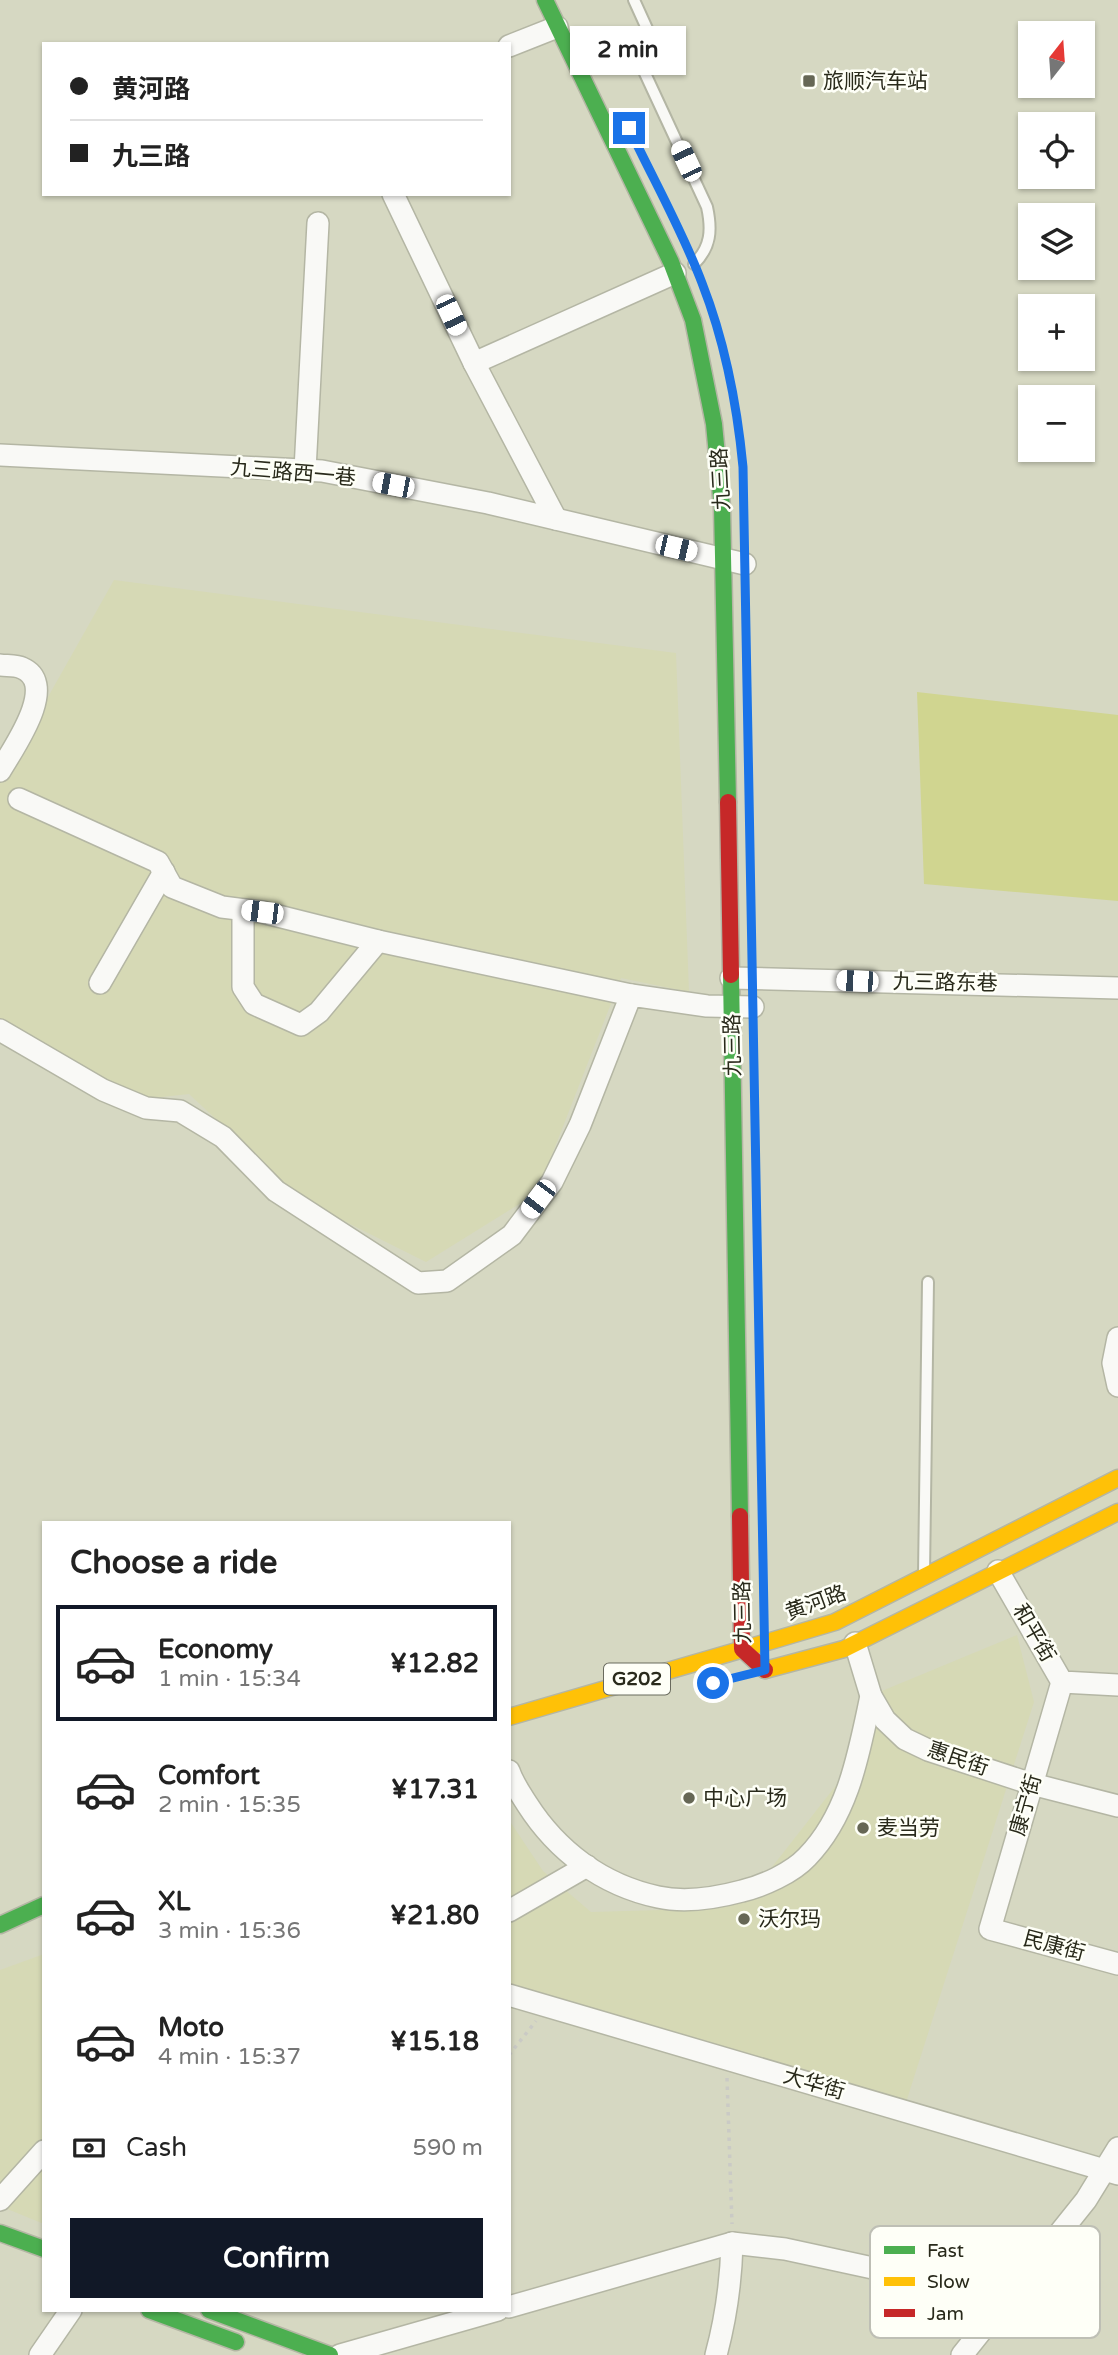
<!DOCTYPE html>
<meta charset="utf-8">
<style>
body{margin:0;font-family:"Varela Round","Noto Sans SC",sans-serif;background:#f6f6f6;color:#222;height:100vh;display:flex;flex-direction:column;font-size:26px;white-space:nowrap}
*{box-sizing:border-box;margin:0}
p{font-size:23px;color:#767676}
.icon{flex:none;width:38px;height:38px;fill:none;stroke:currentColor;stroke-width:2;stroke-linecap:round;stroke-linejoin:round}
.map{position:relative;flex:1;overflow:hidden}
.side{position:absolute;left:42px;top:1521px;width:469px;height:791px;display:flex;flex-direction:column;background:#fff;border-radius:0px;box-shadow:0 2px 5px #0004}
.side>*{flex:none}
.banner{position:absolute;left:42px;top:42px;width:469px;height:154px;border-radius:0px;box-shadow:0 2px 5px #0004;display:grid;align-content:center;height:154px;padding:0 28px;background:#fff}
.needle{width:46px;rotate:17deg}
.buttons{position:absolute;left:1018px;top:21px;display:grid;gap:14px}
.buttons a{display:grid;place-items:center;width:77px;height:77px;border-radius:0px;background:#fff;box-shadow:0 2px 5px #0004;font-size:35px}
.end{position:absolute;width:32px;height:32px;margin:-16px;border:9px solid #1a73e8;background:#fff;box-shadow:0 0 0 4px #fff}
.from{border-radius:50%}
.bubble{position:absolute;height:49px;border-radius:0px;background:#fff;box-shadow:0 2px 5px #0004;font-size:23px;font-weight:800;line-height:49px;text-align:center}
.car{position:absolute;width:21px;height:42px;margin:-21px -10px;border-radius:9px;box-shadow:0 0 5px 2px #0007;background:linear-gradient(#fff 24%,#345 0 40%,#fff 0 76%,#345 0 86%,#fff 0)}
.banner b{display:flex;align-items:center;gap:24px;height:66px;font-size:26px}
.banner b+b{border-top:2px solid #e0e0e0}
.banner i{width:18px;height:18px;background:#222}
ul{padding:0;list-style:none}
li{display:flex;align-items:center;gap:21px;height:116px;margin:0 14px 10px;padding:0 14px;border:4px solid transparent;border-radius:0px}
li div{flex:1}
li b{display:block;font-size:26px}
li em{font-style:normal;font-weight:800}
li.active{border-color:#111827}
li>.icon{width:63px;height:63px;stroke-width:1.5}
h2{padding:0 28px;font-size:32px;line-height:84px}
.pay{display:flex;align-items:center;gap:18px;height:77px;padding:0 28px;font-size:26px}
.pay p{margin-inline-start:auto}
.primary-button{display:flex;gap:14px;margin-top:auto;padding:14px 28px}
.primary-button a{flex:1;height:80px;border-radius:0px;background:#111827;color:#fff;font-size:28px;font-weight:800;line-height:80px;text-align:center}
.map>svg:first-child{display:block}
</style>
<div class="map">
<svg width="1118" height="2355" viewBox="0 0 1118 2355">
<rect width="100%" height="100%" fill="#d6d8c2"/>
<!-- built -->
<g fill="#d6d9b5">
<path d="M114,580L676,653L689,992L621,978L537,1193L426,1262L304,1201L189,1094L125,1101L0,1018V782Z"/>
<path d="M1017,1635L1034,1702L901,2118L522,1996L509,2012V1820L543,1871L591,1912L696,1909L761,1881L863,1751L877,1693Z"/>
<path d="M44,1954V2224L0,2206V1970Z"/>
</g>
<!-- green -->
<path fill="#d0d590" d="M917,692L1118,715V901L924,884Z"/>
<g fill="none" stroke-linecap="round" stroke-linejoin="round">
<!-- lane casing -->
<g stroke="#b4b6a4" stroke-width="14">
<g id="lane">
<path d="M634,0L649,33L643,69L707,207C712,230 711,247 694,264"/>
<path d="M924,1574L928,1282"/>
</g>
</g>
<!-- street casing -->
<g stroke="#b4b6a4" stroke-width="24">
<g id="street">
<path d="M509,46L557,27"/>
<path d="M393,194L474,363L556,519"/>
<path d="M474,363L675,273"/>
<path d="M0,455L322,471L488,503L745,564"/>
<path d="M305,470L318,223"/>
<path d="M0,665C6,666 16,665 22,668C60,684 12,750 0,771"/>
<path d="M19,799L158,862L172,887L222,907L262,912L378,941L631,995"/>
<path d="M243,910V987L254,1004L301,1025L319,1012L378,941"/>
<path d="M731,978L1118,988"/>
<path d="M100,983L164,872"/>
<path d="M0,1030L103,1090L146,1108L180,1111L223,1137L276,1191L418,1283L447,1281L512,1235L552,1182L580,1125L631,995L707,1006L753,1007"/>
<path d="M1118,1338L1113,1363L1118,1386"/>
<path d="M998,1571L1062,1682L1118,1685"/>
<path d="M855,1643L871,1696L885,1720L905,1739L928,1750L1032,1784L1118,1806"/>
<path d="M1062,1682L990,1929L1118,1964"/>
<path d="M509,1771C513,1783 520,1793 527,1804C557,1851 602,1885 658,1897C685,1903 716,1898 742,1891C763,1886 792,1873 807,1857C849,1814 859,1752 871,1696"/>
<path d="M509,1911L587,1866"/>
<path d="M509,1995L1118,2174"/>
<path d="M0,2200L44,2151"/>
<path d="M509,2307L732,2243L785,2249L942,2283L1002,2306"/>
<path d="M40,2355L71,2310"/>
<path d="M340,2355L498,2310"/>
<path d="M716,2355C726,2318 731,2282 732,2243"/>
<path d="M962,2355L1086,2200L1118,2148"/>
</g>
</g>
<!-- fast casing -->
<g stroke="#b4b6a4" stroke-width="19">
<g id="fast">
<path d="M545,0L671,262L693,320L714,424L722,507L728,802"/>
<path d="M731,975L740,1516"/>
<path d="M0,1925L44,1905"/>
<path d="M0,2233L44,2249"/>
<path d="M149,2310L236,2342"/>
<path d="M209,2310L330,2355"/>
</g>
</g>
<!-- slow casing -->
<g stroke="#b4b6a4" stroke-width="19">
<g id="slow">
<path d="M764,1643L835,1622L1118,1478"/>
<path d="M765,1670L844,1649L1118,1512"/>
<path d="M509,1717L764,1643"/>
</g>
</g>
<!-- jam casing -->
<g stroke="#b4b6a4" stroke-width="19">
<g id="jam">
<path d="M728,802L731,975"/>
<path d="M740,1516L742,1649L765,1670"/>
</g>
</g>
<!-- path -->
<g stroke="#cacac5" stroke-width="3.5" stroke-dasharray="3.5 5" stroke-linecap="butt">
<path d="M509,2055L536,2021"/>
<path d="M727,2078L732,2224"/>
</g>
<!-- lane -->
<use href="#lane" stroke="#f9f9f6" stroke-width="10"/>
<!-- street -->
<use href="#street" stroke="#f9f9f6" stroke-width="21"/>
<!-- fast -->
<use href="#fast" stroke="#4caf50" stroke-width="16"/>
<!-- slow -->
<use href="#slow" stroke="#ffc107" stroke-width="16"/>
<!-- jam -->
<use href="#jam" stroke="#c62828" stroke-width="16"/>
</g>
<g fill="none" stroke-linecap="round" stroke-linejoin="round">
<!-- route -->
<path stroke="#1a73e8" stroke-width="9" d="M629,128C653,179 682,230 702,283C725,342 737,404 743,467L765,1670L713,1683"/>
</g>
<!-- markers -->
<g fill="#666755" stroke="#fefff7" stroke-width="2.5">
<rect x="802" y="74" width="14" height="14" rx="3.5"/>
<circle cx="689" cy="1798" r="7"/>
<circle cx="863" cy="1828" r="7"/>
<circle cx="744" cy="1919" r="7"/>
</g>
<g text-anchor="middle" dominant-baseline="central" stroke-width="5" stroke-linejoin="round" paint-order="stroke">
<!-- shield labels -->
<rect fill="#fefff7" stroke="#696a5d" stroke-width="2" x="604" y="1663.5" width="66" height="31" rx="5"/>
<g font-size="19" font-weight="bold" fill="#292a1b">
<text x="637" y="1679">G202</text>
</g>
<!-- poi labels -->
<g font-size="21" fill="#292a1b" stroke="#fefff7" text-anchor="start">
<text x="823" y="81">旅顺汽车站</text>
<text x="703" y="1798">中心广场</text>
<text x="877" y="1828">麦当劳</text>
<text x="758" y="1919">沃尔玛</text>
</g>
<!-- street labels -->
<g font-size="21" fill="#292a1b" stroke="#fefff7">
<text transform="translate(293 473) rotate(5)">九三路西一巷</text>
<text transform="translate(721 479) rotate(-93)">九三路</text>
<text transform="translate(945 983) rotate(1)">九三路东巷</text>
<text transform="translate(733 1045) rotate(-91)">九三路</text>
<text transform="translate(816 1603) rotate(-20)">黄河路</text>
<text transform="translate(743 1612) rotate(-91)">九三路</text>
<text transform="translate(1034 1633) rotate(60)">和平街</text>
<text transform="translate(958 1759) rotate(19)">惠民街</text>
<text transform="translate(1026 1805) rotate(-74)">康宁街</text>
<text transform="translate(1054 1946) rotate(15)">民康街</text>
<text transform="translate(814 2084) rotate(16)">大华街</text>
</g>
</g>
<!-- legend -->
<rect x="870" y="2226" width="230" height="112" rx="10" fill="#fefff7" stroke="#bebfb5" stroke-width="2"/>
<rect x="884" y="2246" width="31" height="8" fill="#4caf50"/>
<rect x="884" y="2277" width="31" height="9" fill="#ffc107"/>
<rect x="884" y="2309" width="31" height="8" fill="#c62828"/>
<g font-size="19" fill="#292a1b">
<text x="927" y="2257">Fast</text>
<text x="927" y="2288">Slow</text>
<text x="927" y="2320">Jam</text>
</g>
</svg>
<div class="buttons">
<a><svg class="needle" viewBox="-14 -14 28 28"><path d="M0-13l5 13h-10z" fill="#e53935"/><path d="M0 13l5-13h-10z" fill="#767676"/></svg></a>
<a><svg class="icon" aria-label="locate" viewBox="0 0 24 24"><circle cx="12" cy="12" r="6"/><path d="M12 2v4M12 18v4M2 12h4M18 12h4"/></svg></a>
<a><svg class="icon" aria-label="layers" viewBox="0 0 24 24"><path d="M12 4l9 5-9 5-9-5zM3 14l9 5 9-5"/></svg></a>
<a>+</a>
<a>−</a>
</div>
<i class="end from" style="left:713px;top:1683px"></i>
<i class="end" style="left:629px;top:128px"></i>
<div class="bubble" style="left:570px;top:26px;width:116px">2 min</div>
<i class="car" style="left:686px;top:161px;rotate:335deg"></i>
<i class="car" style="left:451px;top:315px;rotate:155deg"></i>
<i class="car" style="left:393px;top:485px;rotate:281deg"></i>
<i class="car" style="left:676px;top:548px;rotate:103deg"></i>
<i class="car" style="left:262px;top:912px;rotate:277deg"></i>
<i class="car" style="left:857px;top:981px;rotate:272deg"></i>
<i class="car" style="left:538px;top:1199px;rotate:217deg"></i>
<div class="banner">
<b><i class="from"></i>黄河路</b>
<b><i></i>九三路</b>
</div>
<section class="side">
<h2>Choose a ride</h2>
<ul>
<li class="active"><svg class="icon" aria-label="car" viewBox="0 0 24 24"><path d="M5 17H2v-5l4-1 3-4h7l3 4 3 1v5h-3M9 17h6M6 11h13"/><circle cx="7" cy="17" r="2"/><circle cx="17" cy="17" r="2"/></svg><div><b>Economy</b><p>1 min · 15:34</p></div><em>¥12.82</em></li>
<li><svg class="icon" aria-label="car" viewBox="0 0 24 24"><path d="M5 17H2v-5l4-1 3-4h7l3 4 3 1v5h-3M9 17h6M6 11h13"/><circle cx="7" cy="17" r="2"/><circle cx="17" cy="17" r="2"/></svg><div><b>Comfort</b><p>2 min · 15:35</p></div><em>¥17.31</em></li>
<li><svg class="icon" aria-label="car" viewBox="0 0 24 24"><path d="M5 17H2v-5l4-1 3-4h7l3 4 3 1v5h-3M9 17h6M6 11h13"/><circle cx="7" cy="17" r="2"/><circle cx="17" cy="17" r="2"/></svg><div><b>XL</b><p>3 min · 15:36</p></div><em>¥21.80</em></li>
<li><svg class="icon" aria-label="car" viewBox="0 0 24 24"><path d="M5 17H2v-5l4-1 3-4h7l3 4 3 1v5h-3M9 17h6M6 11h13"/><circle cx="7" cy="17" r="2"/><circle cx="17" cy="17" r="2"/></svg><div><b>Moto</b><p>4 min · 15:37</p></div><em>¥15.18</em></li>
</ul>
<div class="pay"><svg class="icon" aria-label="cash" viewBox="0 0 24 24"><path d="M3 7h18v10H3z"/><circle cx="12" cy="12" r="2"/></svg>Cash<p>590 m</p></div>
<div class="primary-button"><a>Confirm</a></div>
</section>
</div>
